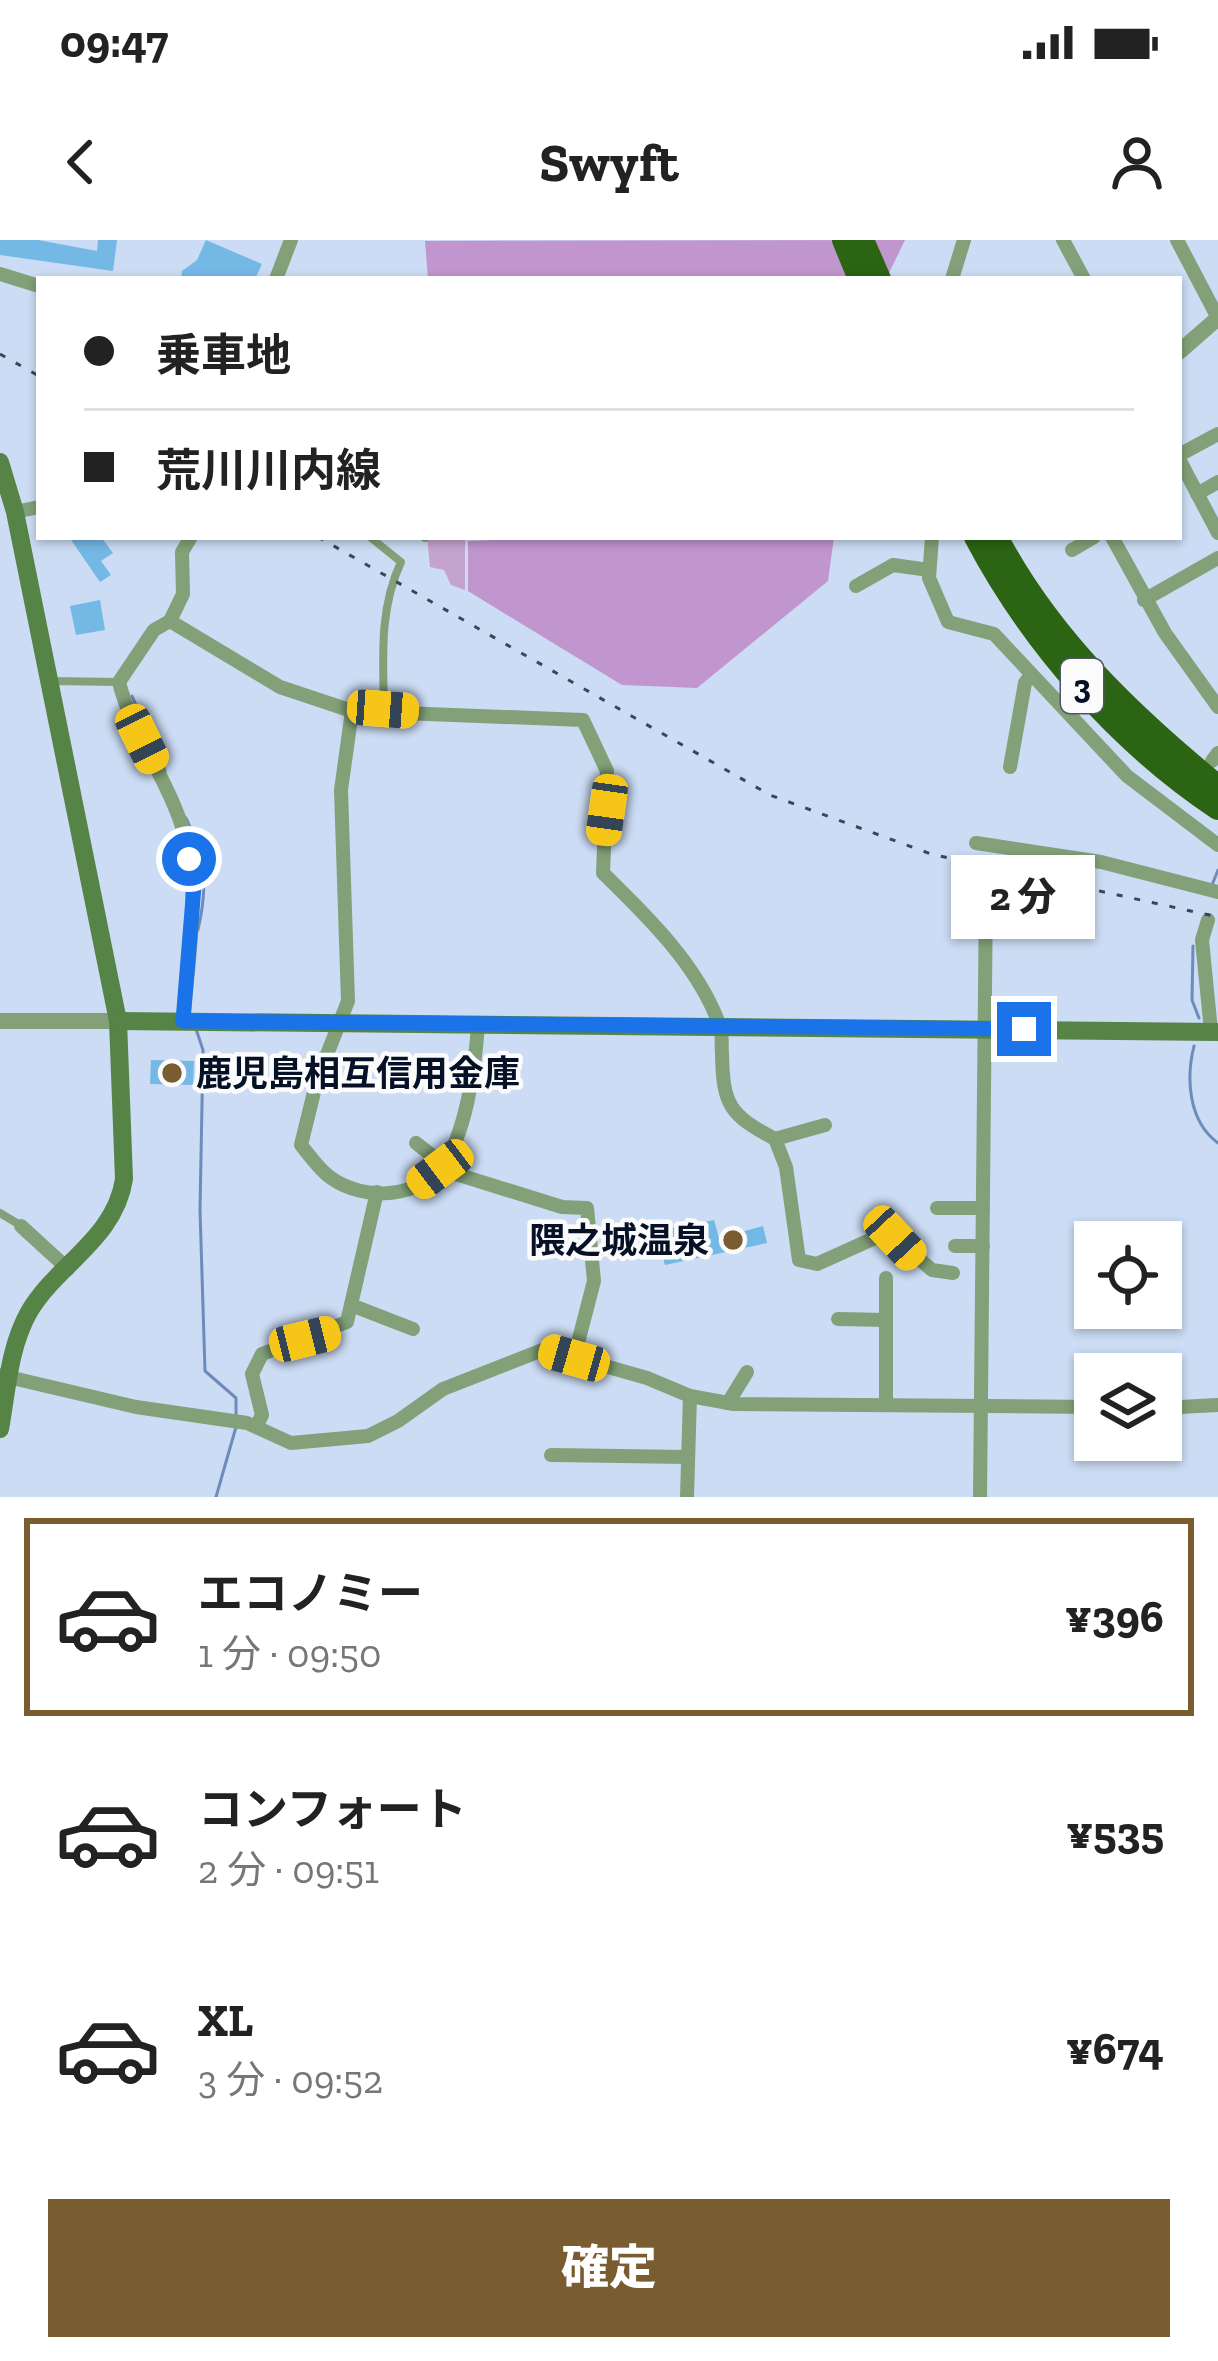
<!DOCTYPE html>
<html lang="ja">
<meta charset="utf-8">
<style>
body{margin:0;font-family:"Zilla Slab","Noto Sans JP",serif;background:#f6f6f6;color:#222;height:100vh;display:flex;flex-direction:column;font-size:45px;white-space:nowrap}
*{box-sizing:border-box;margin:0}
p{font-size:39px;color:#767676}
.icon{flex:none;width:66px;height:66px;fill:none;stroke:currentColor;stroke-width:2;stroke-linecap:round;stroke-linejoin:round}
.map{position:relative;height:1257px;overflow:hidden}
.panel{display:flex;flex-direction:column;background:#fff;flex:1}
.panel>*{flex:none}
.top-card{position:absolute;left:36px;top:36px;width:1146px;height:264px;border-radius:0px;box-shadow:0 3px 9px #0004;display:grid;align-content:center;height:264px;padding:0 48px;background:#fff}
.fabs{position:absolute;left:1074px;top:981px;display:grid;gap:24px}
.fabs a{display:grid;place-items:center;width:108px;height:108px;border-radius:0px;background:#fff;box-shadow:0 3px 9px #0004;font-size:60px}
.end{position:absolute;width:54px;height:54px;margin:-27px;border:15px solid #1a73e8;background:#fff;box-shadow:0 0 0 6px #fff}
.from{border-radius:50%}
.bubble{position:absolute;height:84px;border-radius:0px;background:#fff;box-shadow:0 3px 9px #0004;font-size:39px;font-weight:800;line-height:84px;text-align:center}
.car{position:absolute;width:36px;height:72px;margin:-36px -18px;border-radius:15px;box-shadow:0 0 9px 3px #0007;background:linear-gradient(#f5c518 24%,#345 0 40%,#f5c518 0 76%,#345 0 86%,#f5c518 0)}
.top-card b{display:flex;align-items:center;gap:42px;height:114px;font-size:45px}
.top-card b+b{border-top:3px solid #e0e0e0}
.top-card i{width:30px;height:30px;background:#222}
ul{padding:21px 0 0;list-style:none}
li{display:flex;align-items:center;gap:36px;height:198px;margin:0 24px 18px;padding:0 24px;border:6px solid transparent;border-radius:0px}
li div{flex:1}
li b{display:block;font-size:45px}
li em{font-style:normal;font-weight:800}
li.current{border-color:#795d30}
li>.icon{width:108px;height:108px;stroke-width:1.5}
.primary-button{display:flex;gap:24px;margin-top:auto;padding:24px 48px}
.primary-button a{flex:1;height:138px;border-radius:0px;background:#795d30;color:#fff;font-size:48px;font-weight:800;line-height:138px;text-align:center}
.status{display:flex;justify-content:space-between;align-items:center;height:84px;padding:0 60px;background:#fff;direction:ltr}
.status svg{height:33px;fill:currentColor}
header{display:flex;justify-content:space-between;align-items:center;height:156px;padding:0 48px;background:#fff;font-size:54px;font-weight:800}
.map>svg:first-child{display:block}
</style>
<div class="status"><b>09:47</b><svg viewBox="0 0 49 12"><path d="M0 12V9h3v3zM5 12V6h3v6zM10 12V3h3v9zM15 12V0h3v12zM26 1h20v11H26zM47 4h2v5h-2z"/></svg></div>
<header><svg class="icon" aria-label="back" viewBox="0 0 24 24"><path d="M15 5l-7 7 7 7"/></svg>Swyft<svg class="icon" aria-label="person" viewBox="0 0 24 24"><circle cx="12" cy="8" r="4"/><path d="M4 21q1-7 8-7t8 7"/></svg></header>
<div class="map">
<svg width="1218" height="1257" viewBox="0 0 1218 1257">
<rect width="100%" height="100%" fill="#cbdcf4"/>
<!-- green -->
<path fill="#c5a3cf" d="M427,297H479L465,298V350L451,345L444,330L430,327Z"/>
<!-- forest -->
<g fill="#c195ce">
<path d="M905,0L886,39H428L425,1Z"/>
<path d="M578,297H834L828,341L697,448L622,445L468,351V301Z"/>
</g>
<g fill="none" stroke-linecap="round" stroke-linejoin="round">
<!-- stream -->
<g stroke="#6d8cbc" stroke-width="3">
<path d="M132,456L165,531"/>
<path d="M186,578C206,619 208,645 198,690"/>
<path d="M1212,645L1218,630"/>
<path d="M1193,706L1192,760L1199,778"/>
<path d="M196,789L203,810L200,970L205,1131L236,1158V1178"/>
<path d="M1194,806C1186,838 1188,881 1218,903"/>
<path d="M216,1257L236,1187"/>
</g>
</g>
<!-- building -->
<g fill="#74b8e5">
<path d="M0,0H38L97,11L98,0H117L113,31L0,15Z"/>
<path d="M206,0L262,24L255,39H181L182,31L197,20Z"/>
<path d="M69,297H101L113,313L101,321L111,335L100,342Z"/>
<path d="M100,360L105,390L76,395L70,366Z"/>
<path d="M151,820L194,821L193,845L150,844Z"/>
<path d="M714,980L719,998L763,986L767,1003L665,1025L656,991Z"/>
</g>
<g fill="none" stroke-linecap="round" stroke-linejoin="round">
<!-- service -->
<g stroke="#82a178" stroke-width="8">
<path d="M370,297L401,322C379,369 383,418 384,469"/>
<path d="M425,297V298"/>
<path d="M50,441L118,442"/>
<path d="M0,973L20,985"/>
</g>
<!-- minor -->
<g stroke="#82a178" stroke-width="14">
<path d="M1063,0L1084,39"/>
<path d="M1177,0L1218,78"/>
<path d="M0,34L39,46"/>
<path d="M276,39L291,0"/>
<path d="M952,39L964,0"/>
<path d="M1179,215L1218,194"/>
<path d="M1179,219L1218,293"/>
<path d="M1197,254L1218,242"/>
<path d="M15,272L39,267"/>
<path d="M932,297L929,338L948,382L994,394L1127,536L1218,605"/>
<path d="M1112,297L1165,393L1218,467"/>
<path d="M1072,310L1094,297"/>
<path d="M856,346L893,325L929,330"/>
<path d="M1144,360L1218,318"/>
<path d="M170,381L280,447L352,471L583,480L607,531L603,633C646,675 700,727 720,787C723,795 721,805 722,814C723,866 730,875 775,899L786,927L799,1020L817,1024L888,992L932,1030L953,1033"/>
<path d="M352,471L341,550L348,761L317,840L301,905C309,915 317,926 326,934C356,960 412,961 439,930C466,899 475,826 478,786"/>
<path d="M1212,521L1218,513"/>
<path d="M1010,527L1025,443L1031,435"/>
<path d="M976,603L1101,622L1218,652"/>
<path d="M1208,680L1202,700L1211,791"/>
<path d="M183,781C189,711 204,637 176,570C159,527 130,487 119,442L154,390L170,381L183,354L182,312L191,297"/>
<path d="M775,899L825,885"/>
<path d="M416,903L443,924"/>
<path d="M440,929L562,967L587,968L594,1041L574,1118"/>
<path d="M937,968H983"/>
<path d="M21,986L68,1029"/>
<path d="M955,1006H983"/>
<path d="M351,1065L413,1089"/>
<path d="M838,1079L886,1080"/>
<path d="M0,1135L136,1167L247,1183L291,1203L368,1196L398,1181L443,1149L545,1109L647,1138L690,1156L734,1164L1095,1167"/>
<path d="M728,1163L747,1132"/>
<path d="M886,1165V1038"/>
<path d="M1161,1168L1218,1165"/>
<path d="M257,1185L262,1175L252,1134L262,1114L347,1082L377,952"/>
<path d="M551,1215L688,1217"/>
<path d="M687,1257L690,1156"/>
<path d="M980,1257L986,648"/>
</g>
<!-- tertiary -->
<g stroke="#82a178" stroke-width="16">
<path d="M1179,112L1218,78"/>
<path d="M0,781H118"/>
</g>
<!-- secondary -->
<g stroke="#558446" stroke-width="18">
<path d="M0,222L15,272L118,781L124,939C115,999 57,1024 29,1072C9,1107 7,1151 0,1189"/>
<path d="M118,781L1218,792"/>
</g>
<!-- trunk -->
<g stroke="#2b6412" stroke-width="24">
<path d="M844,0L860,39"/>
<path d="M862,0L879,39"/>
<path d="M976,297C1031,402 1119,502 1218,568"/>
<path d="M996,297C1049,398 1131,476 1218,547"/>
</g>
<!-- rail -->
<g stroke="#39465c" stroke-width="3" stroke-dasharray="6 12" stroke-linecap="butt">
<path d="M0,114L39,136"/>
<path d="M318,297L770,555L931,614L1218,677"/>
</g>
</g>
<g fill="none" stroke-linecap="round" stroke-linejoin="round">
<!-- route -->
<path stroke="#1a73e8" stroke-width="15" d="M189,619L194,646L183,781L1024,789"/>
</g>
<!-- markers -->
<g fill="#795d30" stroke="#fbfbfb" stroke-width="4.5">
<circle cx="172" cy="833" r="12"/>
<circle cx="733" cy="1000" r="12"/>
</g>
<g text-anchor="middle" dominant-baseline="central" stroke-width="9" stroke-linejoin="round" paint-order="stroke">
<!-- shield labels -->
<rect fill="#fbfbfb" stroke="#4f5766" stroke-width="3" x="1061" y="419" width="42" height="54" rx="9"/>
<g font-size="33" font-weight="bold" fill="#051126">
<text x="1082" y="446">3</text>
</g>
<!-- poi labels -->
<g font-size="36" font-weight="bold" fill="#051126" stroke="#fbfbfb" text-anchor="start">
<text x="196" y="833">鹿児島相互信用金庫</text>
<text x="709" y="1000" text-anchor="end">隈之城温泉</text>
</g>
</g>
</svg>
<div class="fabs">
<a><svg class="icon" aria-label="locate" viewBox="0 0 24 24"><circle cx="12" cy="12" r="6"/><path d="M12 2v4M12 18v4M2 12h4M18 12h4"/></svg></a>
<a><svg class="icon" aria-label="layers" viewBox="0 0 24 24"><path d="M12 4l9 5-9 5-9-5zM3 14l9 5 9-5"/></svg></a>
</div>
<i class="end from" style="left:189px;top:619px"></i>
<i class="end" style="left:1024px;top:789px"></i>
<div class="bubble" style="left:951px;top:615px;width:144px">2 分</div>
<i class="car" style="left:383px;top:469px;rotate:94deg"></i>
<i class="car" style="left:142px;top:499px;rotate:154deg"></i>
<i class="car" style="left:607px;top:570px;rotate:188deg"></i>
<i class="car" style="left:440px;top:929px;rotate:233deg"></i>
<i class="car" style="left:895px;top:998px;rotate:137deg"></i>
<i class="car" style="left:305px;top:1099px;rotate:76deg"></i>
<i class="car" style="left:574px;top:1118px;rotate:286deg"></i>
<div class="top-card">
<b><i class="from"></i>乗車地</b>
<b><i></i>荒川川内線</b>
</div>
</div>
<section class="panel">
<ul>
<li class="current"><svg class="icon" aria-label="car" viewBox="0 0 24 24"><path d="M5 17H2v-5l4-1 3-4h7l3 4 3 1v5h-3M9 17h6M6 11h13"/><circle cx="7" cy="17" r="2"/><circle cx="17" cy="17" r="2"/></svg><div><b>エコノミー</b><p>1 分 · 09:50</p></div><em>¥396</em></li>
<li><svg class="icon" aria-label="car" viewBox="0 0 24 24"><path d="M5 17H2v-5l4-1 3-4h7l3 4 3 1v5h-3M9 17h6M6 11h13"/><circle cx="7" cy="17" r="2"/><circle cx="17" cy="17" r="2"/></svg><div><b>コンフォート</b><p>2 分 · 09:51</p></div><em>¥535</em></li>
<li><svg class="icon" aria-label="car" viewBox="0 0 24 24"><path d="M5 17H2v-5l4-1 3-4h7l3 4 3 1v5h-3M9 17h6M6 11h13"/><circle cx="7" cy="17" r="2"/><circle cx="17" cy="17" r="2"/></svg><div><b>XL</b><p>3 分 · 09:52</p></div><em>¥674</em></li>
</ul>
<div class="primary-button"><a>確定</a></div>
</section>
